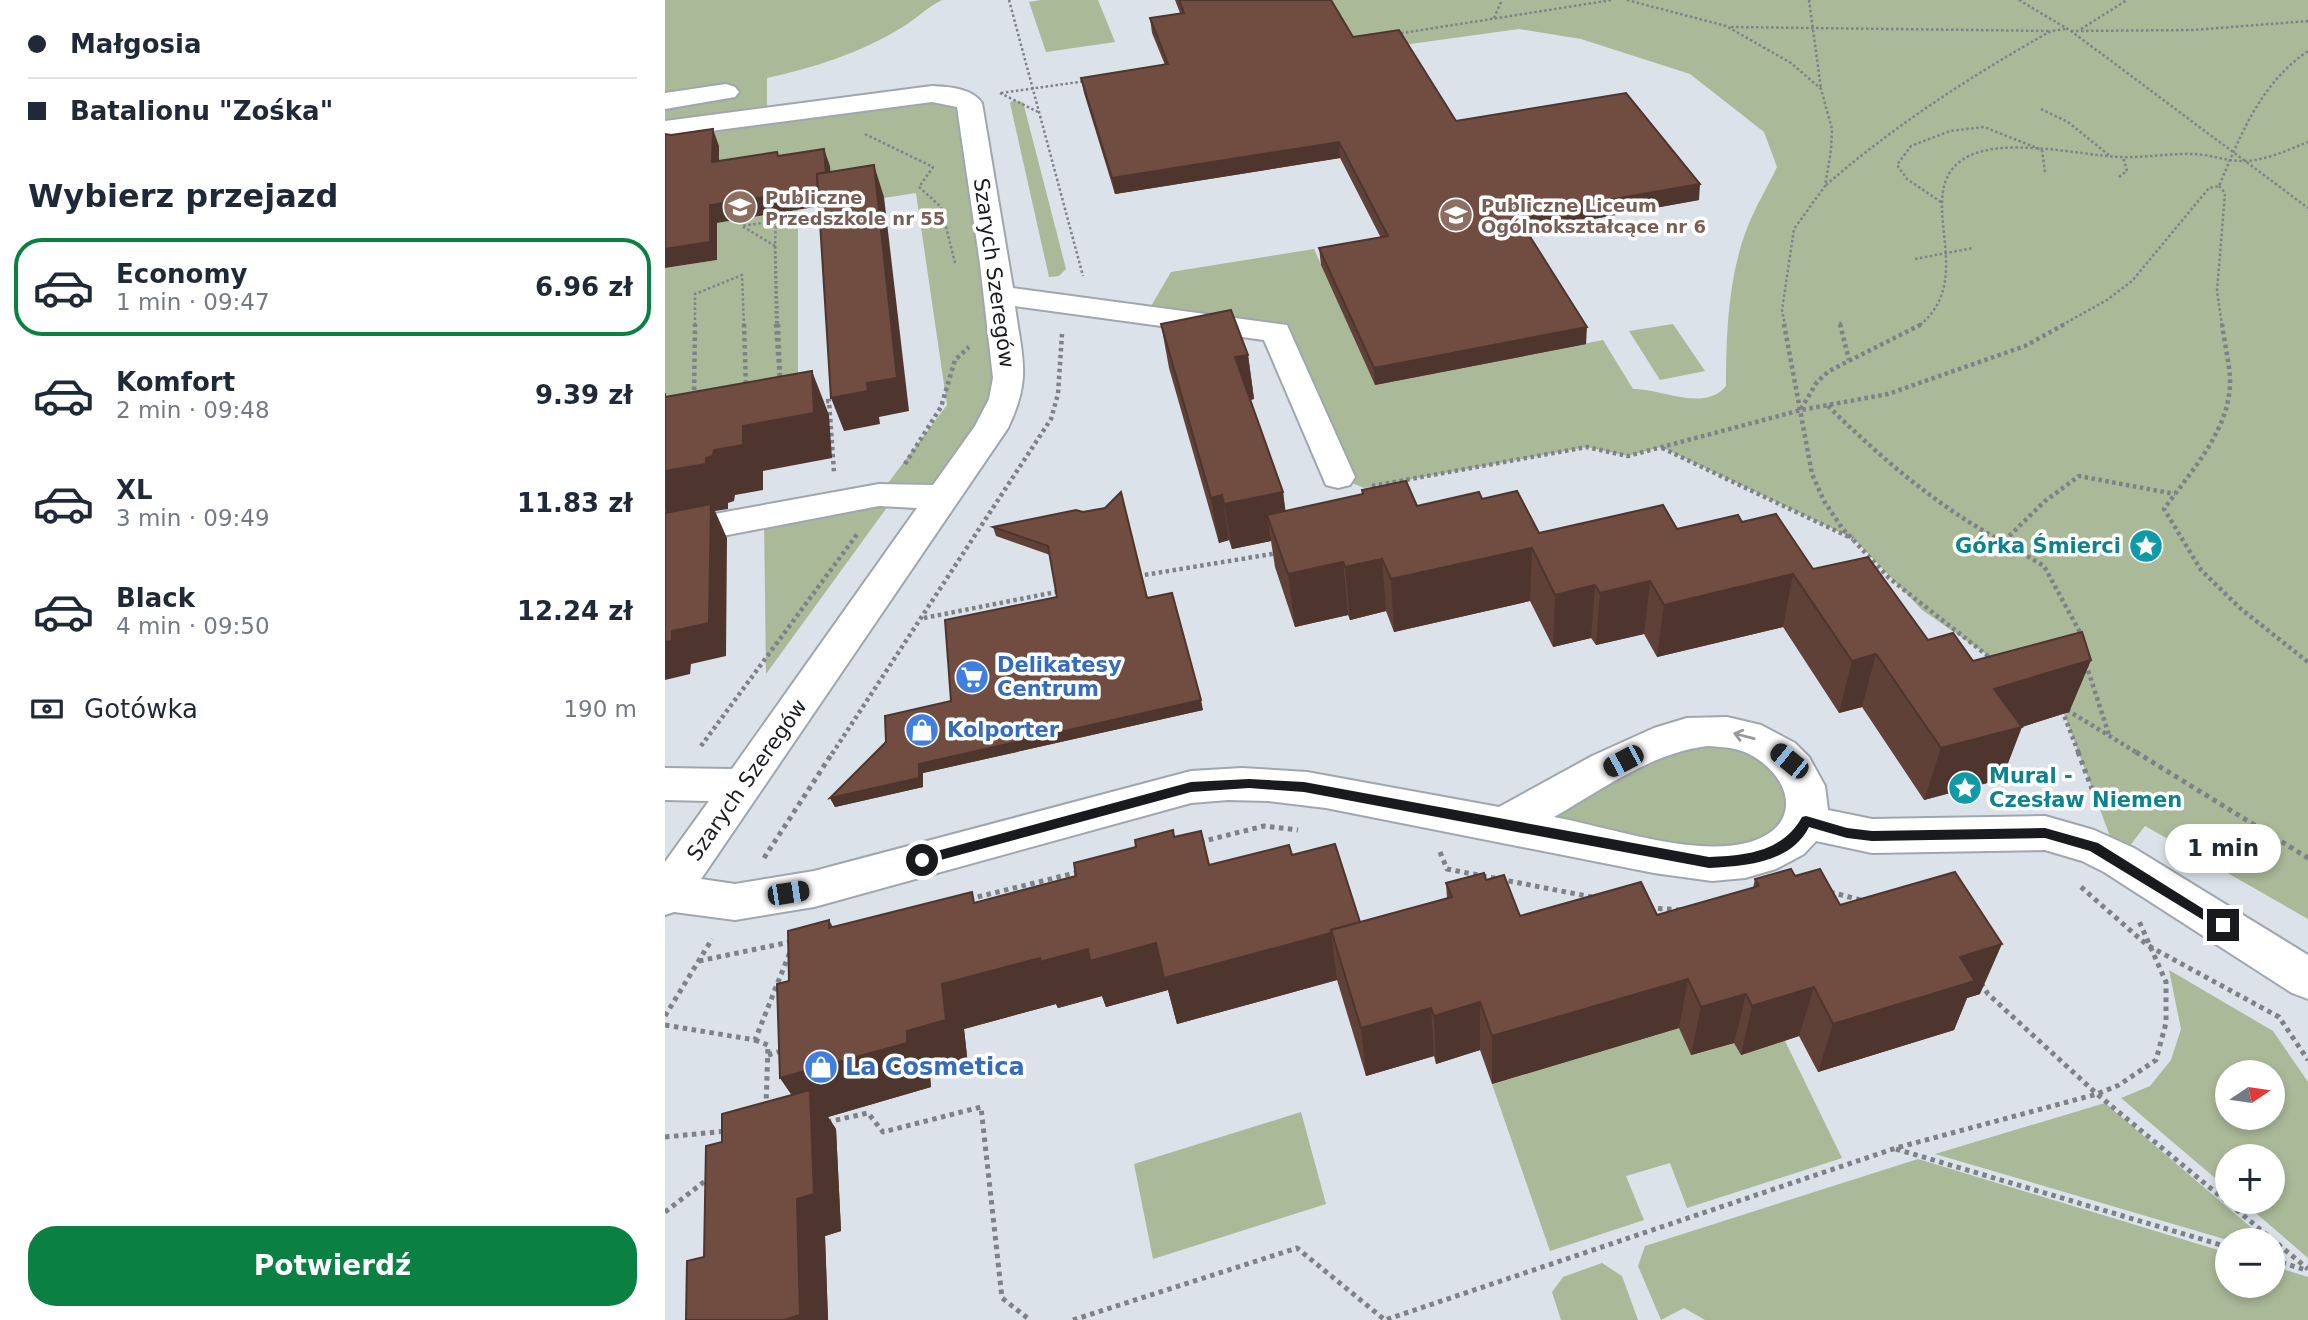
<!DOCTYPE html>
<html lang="pl">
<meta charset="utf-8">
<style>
body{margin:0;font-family:"DejaVu Sans",sans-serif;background:#f6f6f7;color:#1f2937;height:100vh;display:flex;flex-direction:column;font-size:26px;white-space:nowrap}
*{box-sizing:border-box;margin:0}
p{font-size:23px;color:#747a83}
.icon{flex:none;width:38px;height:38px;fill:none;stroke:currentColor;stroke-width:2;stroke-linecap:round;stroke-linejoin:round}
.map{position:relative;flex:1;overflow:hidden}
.details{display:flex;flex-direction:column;background:#fff;width:665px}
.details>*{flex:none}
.guide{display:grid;align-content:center;height:154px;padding:0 28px;background:#fff}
.needle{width:46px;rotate:77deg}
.tools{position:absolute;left:1550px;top:1060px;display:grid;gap:14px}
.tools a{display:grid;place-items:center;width:70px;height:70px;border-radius:50%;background:#fff;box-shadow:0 4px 10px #0003;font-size:35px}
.end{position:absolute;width:32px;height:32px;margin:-16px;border:9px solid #181a1d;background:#fff;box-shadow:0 0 0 4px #fff}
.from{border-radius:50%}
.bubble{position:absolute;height:49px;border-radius:24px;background:#fff;box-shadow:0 4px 10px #0003;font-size:23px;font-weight:800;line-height:49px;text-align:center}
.car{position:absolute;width:21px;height:42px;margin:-21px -10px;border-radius:9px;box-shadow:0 0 5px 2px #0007;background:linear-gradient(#222 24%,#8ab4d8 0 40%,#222 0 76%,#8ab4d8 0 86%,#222 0)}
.guide b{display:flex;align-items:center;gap:24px;height:66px;font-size:26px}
.guide b+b{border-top:2px solid #e0e1e3}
.guide i{width:18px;height:18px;background:#1f2937}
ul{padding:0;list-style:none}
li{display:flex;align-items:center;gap:21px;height:98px;margin:0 14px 10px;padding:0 14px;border:4px solid transparent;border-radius:28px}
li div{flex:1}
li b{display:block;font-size:26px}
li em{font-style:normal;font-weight:800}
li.current{border-color:#0b8043}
li>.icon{width:63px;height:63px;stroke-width:1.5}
h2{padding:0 28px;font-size:32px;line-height:84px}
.pay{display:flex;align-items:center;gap:18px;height:77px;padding:0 28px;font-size:26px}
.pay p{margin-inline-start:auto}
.button{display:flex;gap:14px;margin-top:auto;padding:14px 28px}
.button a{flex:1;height:80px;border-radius:28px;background:#0b8043;color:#fff;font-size:28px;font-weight:800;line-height:80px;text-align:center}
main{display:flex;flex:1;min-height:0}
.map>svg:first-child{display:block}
</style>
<main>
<section class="details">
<div class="guide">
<b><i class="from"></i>Małgosia</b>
<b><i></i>Batalionu &quot;Zośka&quot;</b>
</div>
<h2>Wybierz przejazd</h2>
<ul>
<li class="current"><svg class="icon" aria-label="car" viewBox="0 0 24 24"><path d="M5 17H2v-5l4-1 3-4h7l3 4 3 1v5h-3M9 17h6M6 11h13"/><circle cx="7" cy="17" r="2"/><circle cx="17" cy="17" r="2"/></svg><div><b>Economy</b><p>1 min · 09:47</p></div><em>6.96 zł</em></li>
<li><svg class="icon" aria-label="car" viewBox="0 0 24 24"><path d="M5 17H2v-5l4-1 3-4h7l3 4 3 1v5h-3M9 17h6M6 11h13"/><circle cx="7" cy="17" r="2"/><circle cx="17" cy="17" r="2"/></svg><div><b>Komfort</b><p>2 min · 09:48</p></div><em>9.39 zł</em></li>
<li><svg class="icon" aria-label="car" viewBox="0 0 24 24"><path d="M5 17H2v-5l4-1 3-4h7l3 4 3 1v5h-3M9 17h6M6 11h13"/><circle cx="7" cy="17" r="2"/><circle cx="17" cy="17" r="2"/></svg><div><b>XL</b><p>3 min · 09:49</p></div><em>11.83 zł</em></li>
<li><svg class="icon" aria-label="car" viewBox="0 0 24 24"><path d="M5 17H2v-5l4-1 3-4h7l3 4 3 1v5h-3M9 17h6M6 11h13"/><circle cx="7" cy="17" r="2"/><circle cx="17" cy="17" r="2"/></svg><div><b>Black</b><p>4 min · 09:50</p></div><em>12.24 zł</em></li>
</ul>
<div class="pay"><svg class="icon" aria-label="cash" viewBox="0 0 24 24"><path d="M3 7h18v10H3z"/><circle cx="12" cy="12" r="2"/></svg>Gotówka<p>190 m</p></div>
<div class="button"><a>Potwierdź</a></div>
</section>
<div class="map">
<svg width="1643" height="1320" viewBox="0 0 1643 1320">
<rect width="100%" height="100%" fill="#dbe2ea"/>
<!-- green -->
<g fill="#aab998" fill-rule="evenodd">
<path d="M0,0H277C262,7 250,20 236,28C195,53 148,68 102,78V114L225,98L304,103L344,378L268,513L223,506L101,674L99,517L214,495L282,405L251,193L172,205L119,173L0,154Z"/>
<path d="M376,0H433L450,42L381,52L364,2Z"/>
<path d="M657,0H1643V919L1480,826L1454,860L1396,706L1257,610L1189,539L996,447L963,456L922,447L699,488L673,477L614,337L482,313L506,272L649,249L710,385L938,340L968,389C995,388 1039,413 1061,386C1061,336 1063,279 1081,231C1089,209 1102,188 1112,167L1099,132L1025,74L916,39L854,29L687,52Z"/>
<path d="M347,101L358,102L401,269L394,276L384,277L345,103Z"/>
<path d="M133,210V380L0,404V268L52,260L51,223Z"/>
<path d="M1008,324L1040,371L995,380L964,331Z"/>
<path d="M1068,733L1141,791L1102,855L839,825L982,748Z"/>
<path d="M1504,970L1608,1031L1643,1082V1258L1578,1202H1608V1157H1563V1189L1456,1098L1485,1086L1506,1060L1516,1029ZM1563,1073H1608V1118H1563Z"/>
<path d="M1004,1004L1069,1043L1120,1041L1177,1158L1022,1208L1005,1163L961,1176L979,1220L885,1251L827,1084L970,1041Z"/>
<path d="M1440,1103L1602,1241H1566L1270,1154Z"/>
<path d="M636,1112L661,1204L488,1259L469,1164Z"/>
<path d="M1253,1159L1563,1253V1286H1608V1266L1643,1277V1320H1040L1019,1308L996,1320L973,1266L980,1246Z"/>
<path d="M937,1263L957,1276L973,1320H896L887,1292L898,1277Z"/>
</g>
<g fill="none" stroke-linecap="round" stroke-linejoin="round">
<!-- minor casing -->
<g stroke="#9fa6ad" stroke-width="4">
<g id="minor">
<path d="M61,84L70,87L74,92L70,97L0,109V93Z"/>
<path d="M267,86C284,87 307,88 317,103L348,288L622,325L690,477L685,485L673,488L661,485L599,340L350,306C357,359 367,377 343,428L36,879L70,884L149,871L526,771L577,768L642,772L834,807L927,756L989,728L1022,718L1062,717L1096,725L1130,743L1144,757L1160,786L1163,810L1207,819L1380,816L1429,830L1469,848L1643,955V999L1627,993L1439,872L1417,861L1380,850L1207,853L1151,841L1139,854L1111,869L1080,878L1047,881L989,873L661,808L603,801L563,800L526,803L149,907L70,920L9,912L0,915V862L44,801L0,800V768L67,769L252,508L214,506L0,547V523L214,484L268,485L310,426L324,399L328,378L315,264L292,107L267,102L0,137V121ZM1042,746C1056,747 1071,747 1084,754C1127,776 1139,826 1085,842C1030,858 944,827 889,817C936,790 986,753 1042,746Z"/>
</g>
</g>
<!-- path-far2 -->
<g stroke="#7e8288" stroke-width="2.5" stroke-dasharray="2.5 2.5" stroke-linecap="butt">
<path d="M344,0L418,276"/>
<path d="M962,0L1061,26L1126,63L1156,89L1167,129L1166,150L1160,186L1129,229L1117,310L1120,325"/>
<path d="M1144,0L1156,89"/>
<path d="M1354,0L1406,31L1643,208"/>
<path d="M829,18L837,0"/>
<path d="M1066,27L1386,31"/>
<path d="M1416,29L1462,0"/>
<path d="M1406,31L1528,30L1643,21"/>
<path d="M731,34L947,0"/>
<path d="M335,93L375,113"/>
<path d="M336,93L421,81"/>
<path d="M1376,109L1403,122L1445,156"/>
<path d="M200,134L268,167L254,187L276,207L290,263"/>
<path d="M1454,177L1462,171L1458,157"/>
<path d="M1161,185C1230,125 1306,76 1386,31L1401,29"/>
<path d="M1554,186L1560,193L1552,291L1557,325"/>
<path d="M1276,202L1242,179L1232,165L1246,146L1285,131L1319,127L1377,150L1380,172"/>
<path d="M111,221L110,246L77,226Z"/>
<path d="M110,246L113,325"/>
<path d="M110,246L111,325"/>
<path d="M1250,259L1308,248"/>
<path d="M1175,322L1176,325"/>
<path d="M30,325V294L77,275L79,325"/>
<path d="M1255,325C1314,277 1247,195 1297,160C1333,135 1413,155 1455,157C1480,158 1505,153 1530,154C1547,155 1564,162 1582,161C1604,159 1623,150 1643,142"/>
<path d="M1397,325L1442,300L1467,281L1544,188L1554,186C1576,134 1595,84 1643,51"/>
</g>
<!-- path-far1 -->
<g stroke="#7e8288" stroke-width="4.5" stroke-dasharray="3.5 3.5" stroke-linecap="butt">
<path d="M79,324L81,388"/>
<path d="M111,324L115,380"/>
<path d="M113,324L115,380"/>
<path d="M1119,324L1147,474L1159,501L1177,528L1224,578L1328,660"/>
<path d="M1175,324L1184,360"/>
<path d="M1557,324C1559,341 1564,360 1565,378C1567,428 1526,471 1499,509L1536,570L1576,609L1643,662"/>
<path d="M29,397L30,324"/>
<path d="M154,402L164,401L169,472"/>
<path d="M1163,406C1217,459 1272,506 1338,542L1380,501L1414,476L1510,494"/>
<path d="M1136,409L1152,382L1164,371L1257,324"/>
<path d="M997,448L1188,539"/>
<path d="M240,464L276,407L290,360L304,347"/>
<path d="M707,486L922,447L963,456L1136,410L1223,394L1360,346L1400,324"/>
<path d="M1338,542L1379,566L1418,638"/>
<path d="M473,576L613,553"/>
<path d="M259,618L396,591"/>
<path d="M1421,664L1444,735"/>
<path d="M1397,710L1414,754"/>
<path d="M1402,710L1474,754"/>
<path d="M36,746L193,533"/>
<path d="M167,754L386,419L393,394L397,334"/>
</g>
<!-- path -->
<g stroke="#7e8288" stroke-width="5" stroke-dasharray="4.5 4.5" stroke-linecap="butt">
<path d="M1413,752L1435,810"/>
<path d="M1471,752L1643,858"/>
<path d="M535,842L599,826L633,830"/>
<path d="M775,852L782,869L927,897"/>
<path d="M99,858L168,752"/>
<path d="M1416,887L1482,945L1614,1017L1643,1060"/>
<path d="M1165,892L1200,901"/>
<path d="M304,899L414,872"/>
<path d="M984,908L1017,910"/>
<path d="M34,961L125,942"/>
<path d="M1316,983L1323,994L1432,1094L1643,1269"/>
<path d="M0,1016L47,939"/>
<path d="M0,1025L90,1040L125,952"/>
<path d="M90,1040L103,1045L101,1107"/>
<path d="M103,1055L120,1050"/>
<path d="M162,1122L203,1113L218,1132L316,1107L337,1298L365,1320"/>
<path d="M0,1137L62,1131"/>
<path d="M1231,1149L1563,1247"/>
<path d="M0,1212L44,1178"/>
<path d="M1608,1260L1641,1270"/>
<path d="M408,1320L632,1248L720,1320L1231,1148L1432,1094L1454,1085L1491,1060L1501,1023V982L1474,921"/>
</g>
<!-- minor -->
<use href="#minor" fill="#fff" fill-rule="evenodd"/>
</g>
<!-- wall -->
<g fill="#604138">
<path d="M510,0H666L688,37L791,121L1034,200L861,231L921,344L710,385L656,265L654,248L716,238L675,158L450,194L419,93L416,78L500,65L487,33L485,18L515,13Z"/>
<path d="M496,324L583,355L589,399L585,400L618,492L620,511L697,495V490L752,506L817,499L874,533L1012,529L1077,522L1148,569L1263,640L1308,661L1426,660L1404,712L1356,727L1337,779L1259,800L1197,707L1174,713L1118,627L992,657L979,634L931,645L926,638L888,647L865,601L729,632L721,611L685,620L683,615L630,627L610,567L606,541L567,549L564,540L554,543L504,368Z"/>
<path d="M411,510L482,598L538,710L258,773V787L170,807L165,798L286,701L392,597L385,555L331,536L328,527Z"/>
<path d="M509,837L544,865L627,855L695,922L782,898L781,883L821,880L855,916L992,915L1088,888L1090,879L1130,876L1315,994L1302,998L1289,1030L1153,1072L1134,1036L1076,1055L1069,1043L1026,1055L1014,1028L827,1084L815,1050L771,1064L769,1056L701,1076L672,980L512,1024L503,990L441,1007L437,996L393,1008L391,1004L299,1029L303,1065L265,1076L266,1087L163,1117L171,1129L176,1231L160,1236L163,1320H21L39,1257L57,1142L127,1095L115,1078L124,981L164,920L168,927L311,902L411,876Z"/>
</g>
<!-- shaded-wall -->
<g fill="#4e352e">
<path d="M48,129L54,146V179L47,162Z"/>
<path d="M674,142L675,158L450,194L447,178Z"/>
<path d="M159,149L165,166L168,204L52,223V260L0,268V249L45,205Z"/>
<path d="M209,165L219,197L244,411L214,417L215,424L179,431L166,398L202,383Z"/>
<path d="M1035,184L1034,200L851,233L852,216Z"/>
<path d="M922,327L921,344L710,385L709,368Z"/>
<path d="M583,355L589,399L576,402L570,357Z"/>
<path d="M147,371L164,415L167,458L98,471V490L70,495L69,501L63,503V509L50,511L62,538L61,656L26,664L25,674L0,680V642L4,520L0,511V471L41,458L49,450Z"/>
<path d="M618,492L624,537L602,515L606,541L567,549L559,504Z"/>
<path d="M557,495L564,540L554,543L546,498Z"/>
<path d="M867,548L865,601L729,632L726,579Z"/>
<path d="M717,559L721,611L685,620L680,567Z"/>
<path d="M678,562L683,615L630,627L623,574Z"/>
<path d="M1128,574L1118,627L992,657L999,605Z"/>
<path d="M985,581L979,634L931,645L935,593Z"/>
<path d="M930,585L926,638L888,647L890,595Z"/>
<path d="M1211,654L1197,707L1174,713L1187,661Z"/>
<path d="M1426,660L1404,712L1354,728L1357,727L1337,779L1259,800L1276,748L1329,689Z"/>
<path d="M536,700L538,710L258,773V787L170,807L165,798L254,764Z"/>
<path d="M666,933L672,980L512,1024L503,990L441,1007L437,996L393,1008L391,1004L299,1029L303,1065L265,1076L266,1087L163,1117L171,1129L176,1231L160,1236L163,1320H119L132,1199L145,1122L115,1078L242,1031L277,984L375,958L423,949L491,943Z"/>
<path d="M1337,944L1315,994L1302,998L1289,1030L1153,1072L1168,1024L1295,957Z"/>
<path d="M1023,979L1014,1028L827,1084V1036Z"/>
<path d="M1149,987L1134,1036L1076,1055L1087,1006Z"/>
<path d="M1081,994L1069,1043L1026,1055L1036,1007Z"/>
<path d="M815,1002V1050L771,1064L769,1016Z"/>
<path d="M766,1008L769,1056L701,1076L696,1028Z"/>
</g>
<!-- building -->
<g fill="#704c41" stroke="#4e352e" stroke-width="2">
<path d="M514,0H666L688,37L734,30L791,121L961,93L1035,184L852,216L922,327L709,368L654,248L723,236L674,142L447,178L416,78L503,64L485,18L519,13Z"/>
<path d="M48,129L47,162L112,152L113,156L159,149L161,173L152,174L153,189L45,205V242L0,249V134L6,135Z"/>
<path d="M209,165L232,378L202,383L203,391L166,398L152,174Z"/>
<path d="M566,310L583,355L570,357L618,492L559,504L557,495L546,498L496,324Z"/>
<path d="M147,371L149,413L78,426V445L49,450L48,456L41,458V464L0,471V393V397Z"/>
<path d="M741,481L752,506L814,492L817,499L852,491L874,533L998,505L1012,529L1073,515L1077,522L1111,514L1148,569L1203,557L1263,640L1288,633L1308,661L1417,632L1426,660L1329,689L1357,727L1276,748L1211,654L1187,661L1128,574L999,605L985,581L935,593L930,585L890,595L867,548L726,579L717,559L680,567L678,562L623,574L602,515L698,494L697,490Z"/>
<path d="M456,492L482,598L507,593L536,700L254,764V778L165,798L221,742L220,716L286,701L280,620L392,597L383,546L328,527L411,510L418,512L440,508Z"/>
<path d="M46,504L44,623L7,631V641L0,642V513Z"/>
<path d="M508,830L509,837L536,831L544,865L624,845L627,855L670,844L695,922L666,930V933L499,978L491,943L425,961L423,949L375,962V958L277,984L281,1020L242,1031V1043L115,1078L112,984L124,981L123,931L164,920V928L307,892L309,903L411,876L409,863L471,847L470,840Z"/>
<path d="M1126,869L1130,876L1155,869L1175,905L1290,872L1337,944L1295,957L1310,981L1168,1024L1149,987L1087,1006L1081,994L1036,1007L1023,979L827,1036L815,1002L769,1016L766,1008L696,1028L666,930L787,897L781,883L819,873L821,880L839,875L855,916L976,882L992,915L1094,886L1090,879Z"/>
<path d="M145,1090L149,1194L132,1199L135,1315L119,1320H21L22,1261L39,1257L41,1146L57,1142V1114Z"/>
</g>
<!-- one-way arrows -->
<defs><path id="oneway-shaft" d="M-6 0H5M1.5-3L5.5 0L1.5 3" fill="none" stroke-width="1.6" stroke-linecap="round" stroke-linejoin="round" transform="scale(1.75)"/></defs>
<use stroke="#979899" href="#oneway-shaft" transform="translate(1079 736) rotate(-165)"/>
<!-- route -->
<path fill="#181a1d" d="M584,779L639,782L1044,857C1080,856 1118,852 1137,817L1141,816L1182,828L1207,831L1380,828L1433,843L1564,925L1562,929H1553L1425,851L1380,838L1207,841L1182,838L1144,827C1126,863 1080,866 1044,868L639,792L584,788L526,792L257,865L251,860L257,855L526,782Z"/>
<!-- icons -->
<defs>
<g id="school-disc" transform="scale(1.75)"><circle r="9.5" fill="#8d6e63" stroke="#fff"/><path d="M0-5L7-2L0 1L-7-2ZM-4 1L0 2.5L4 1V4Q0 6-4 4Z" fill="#fff"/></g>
<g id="sight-disc" transform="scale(1.75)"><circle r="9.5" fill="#0f9aa8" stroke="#fff"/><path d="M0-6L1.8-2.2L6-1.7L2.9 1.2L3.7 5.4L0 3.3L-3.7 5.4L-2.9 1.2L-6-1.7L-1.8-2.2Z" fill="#fff"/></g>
<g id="supermarket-disc" transform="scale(1.75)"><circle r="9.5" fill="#3f7fe0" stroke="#fff"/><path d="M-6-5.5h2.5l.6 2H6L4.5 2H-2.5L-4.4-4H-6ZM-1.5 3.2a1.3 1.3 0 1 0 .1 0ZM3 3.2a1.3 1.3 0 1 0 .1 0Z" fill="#fff"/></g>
<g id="shop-disc" transform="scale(1.75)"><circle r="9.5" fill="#3f7fe0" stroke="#fff"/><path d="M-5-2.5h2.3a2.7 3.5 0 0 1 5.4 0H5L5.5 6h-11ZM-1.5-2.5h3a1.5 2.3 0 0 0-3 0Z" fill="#fff"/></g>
</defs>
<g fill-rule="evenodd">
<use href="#school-disc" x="75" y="207"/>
<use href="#school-disc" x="791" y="215"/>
<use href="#sight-disc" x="1481" y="546"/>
<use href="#supermarket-disc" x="307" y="677"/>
<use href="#shop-disc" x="257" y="730"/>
<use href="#sight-disc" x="1300" y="788"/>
<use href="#shop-disc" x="156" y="1067"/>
</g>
<g text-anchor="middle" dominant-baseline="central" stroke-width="7" stroke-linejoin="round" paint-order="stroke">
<!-- far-education labels -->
<g font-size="18" font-weight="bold" fill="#785e54" stroke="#fff" text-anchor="start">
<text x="100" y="197">Publiczne<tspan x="100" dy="21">Przedszkole nr 55</tspan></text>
<text x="816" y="205">Publiczne Liceum<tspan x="816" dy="21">Ogólnokształcące nr 6</tspan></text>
</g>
<!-- street labels -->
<g font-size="21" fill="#181a1d" stroke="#fff">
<text transform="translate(329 273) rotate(82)">Szarych Szeregów</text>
<text transform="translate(82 780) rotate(-55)">Szarych Szeregów</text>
</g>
<!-- culture labels -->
<g font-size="21" font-weight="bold" fill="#0d838f" stroke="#fff" text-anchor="end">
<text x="1456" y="546">Górka Śmierci</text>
<text x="1324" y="776" text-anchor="start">Mural -<tspan x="1324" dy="24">Czesław Niemen</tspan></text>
</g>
<!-- shop labels -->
<g font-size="21" font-weight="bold" fill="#366cbe" stroke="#fff" text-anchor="start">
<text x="332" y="665">Delikatesy<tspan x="332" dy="24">Centrum</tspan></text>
<text x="282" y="730">Kolporter</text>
</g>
<!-- near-shop labels -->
<g font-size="24" font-weight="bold" fill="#366cbe" stroke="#fff" text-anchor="start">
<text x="180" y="1067">La Cosmetica</text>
</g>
</g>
</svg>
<div class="tools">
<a><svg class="needle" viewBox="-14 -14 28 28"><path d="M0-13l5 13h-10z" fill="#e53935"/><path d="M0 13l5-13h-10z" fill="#747a83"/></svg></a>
<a>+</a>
<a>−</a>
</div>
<i class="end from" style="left:257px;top:860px"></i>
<i class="end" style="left:1558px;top:925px"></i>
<div class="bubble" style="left:1500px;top:824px;width:116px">1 min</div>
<i class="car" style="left:958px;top:761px;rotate:242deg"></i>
<i class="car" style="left:1124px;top:761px;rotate:309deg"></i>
<i class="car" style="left:123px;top:893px;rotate:81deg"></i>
</div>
</main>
